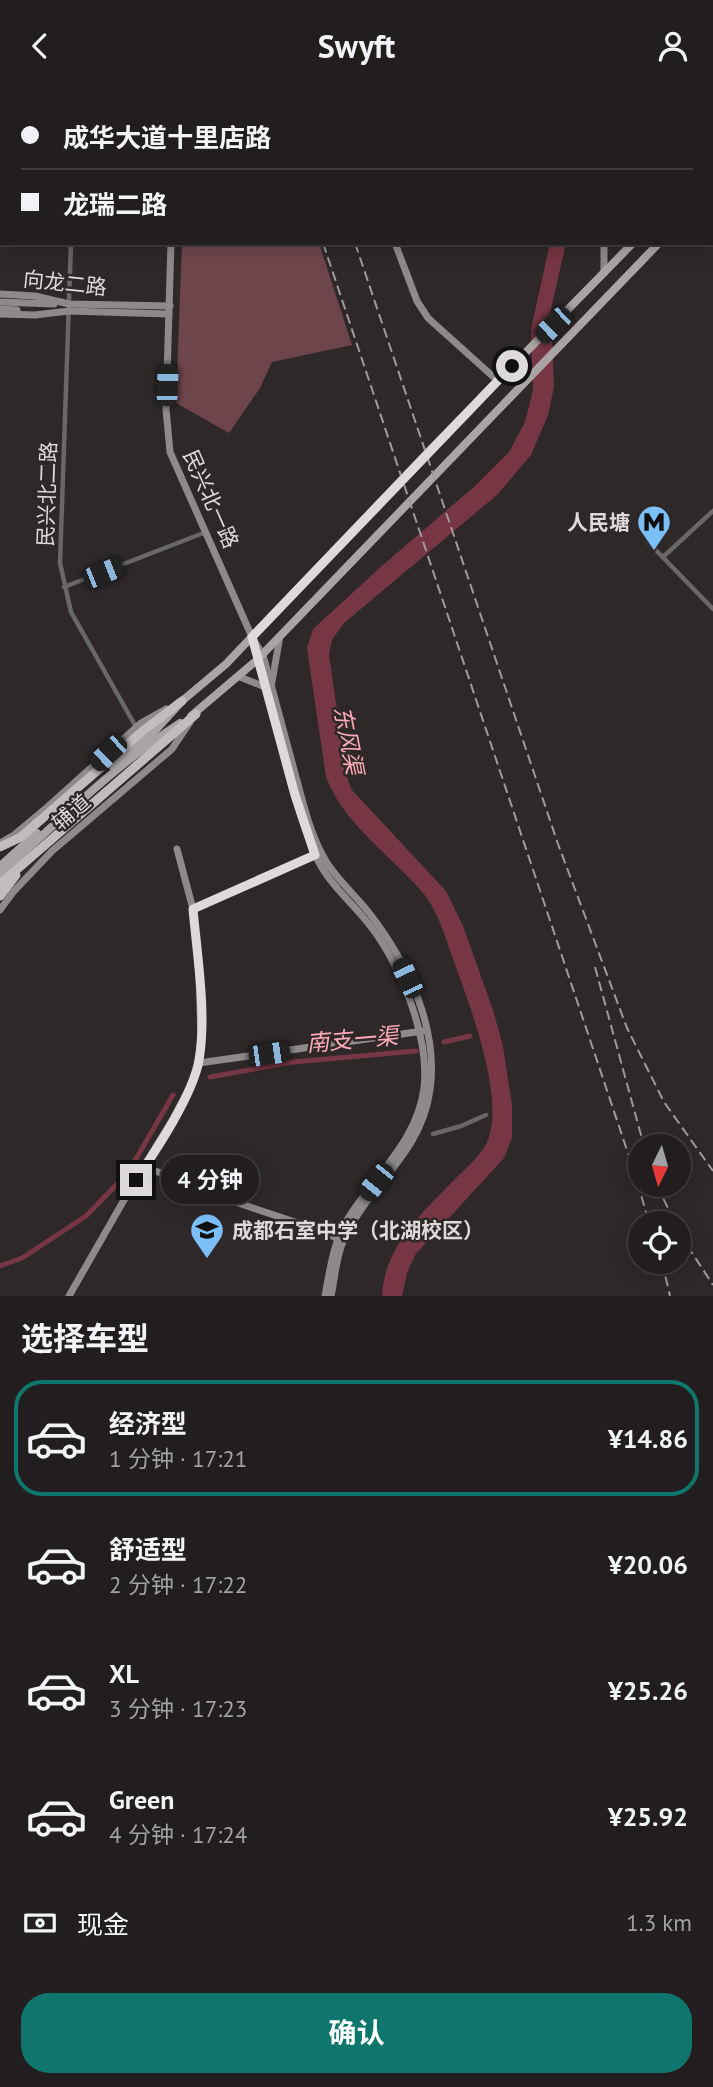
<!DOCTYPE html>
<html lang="zh">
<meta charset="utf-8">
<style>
body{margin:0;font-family:"PT Sans","Noto Sans SC",sans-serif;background:#2e2b2c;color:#f1f3f6;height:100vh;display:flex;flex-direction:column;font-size:26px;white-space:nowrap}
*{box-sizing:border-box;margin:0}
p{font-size:23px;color:#a2a2a4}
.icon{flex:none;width:38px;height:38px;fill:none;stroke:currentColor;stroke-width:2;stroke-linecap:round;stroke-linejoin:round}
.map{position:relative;height:1205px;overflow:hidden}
.details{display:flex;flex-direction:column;background:#221e1f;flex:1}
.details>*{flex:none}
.hud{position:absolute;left:0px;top:0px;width:714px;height:154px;box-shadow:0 4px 18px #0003,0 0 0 2px #3f3c3d;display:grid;align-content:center;height:154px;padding:0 21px;background:#221e1f}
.needle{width:46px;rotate:185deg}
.buttons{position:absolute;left:628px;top:1043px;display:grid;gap:14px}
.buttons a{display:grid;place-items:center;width:63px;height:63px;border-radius:50%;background:#221e1f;box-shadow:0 4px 18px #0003,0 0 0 2px #3f3c3d;font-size:35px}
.end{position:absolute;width:32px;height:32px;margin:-16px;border:9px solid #dedada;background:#111;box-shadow:0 0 0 4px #111}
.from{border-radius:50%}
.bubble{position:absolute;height:49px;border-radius:24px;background:#221e1f;box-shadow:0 4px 18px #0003,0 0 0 2px #3f3c3d;font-size:23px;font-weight:700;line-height:49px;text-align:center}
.car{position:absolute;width:21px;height:42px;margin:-21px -10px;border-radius:9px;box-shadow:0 0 5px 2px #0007;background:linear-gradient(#222 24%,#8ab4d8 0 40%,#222 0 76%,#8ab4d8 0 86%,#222 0)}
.hud b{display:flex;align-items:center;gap:24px;height:66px;font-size:26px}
.hud b+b{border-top:2px solid #3f3c3d}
.hud i{width:18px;height:18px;background:#f1f3f6}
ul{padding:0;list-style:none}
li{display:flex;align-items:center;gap:21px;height:116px;margin:0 14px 10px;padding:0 7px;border:4px solid transparent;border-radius:28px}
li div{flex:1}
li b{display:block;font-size:26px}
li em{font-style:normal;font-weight:700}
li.selected{border-color:#0f766e}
li>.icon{width:63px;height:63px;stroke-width:1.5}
h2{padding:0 21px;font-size:32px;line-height:84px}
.pay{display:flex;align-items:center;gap:18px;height:77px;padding:0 21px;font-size:26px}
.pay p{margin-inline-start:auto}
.action{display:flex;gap:14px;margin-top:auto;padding:14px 21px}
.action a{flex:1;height:80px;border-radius:28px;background:#0f766e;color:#fff;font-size:28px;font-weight:700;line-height:80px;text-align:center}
header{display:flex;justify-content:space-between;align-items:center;height:91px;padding:0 21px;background:#221e1f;font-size:32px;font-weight:700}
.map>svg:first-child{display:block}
</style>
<header><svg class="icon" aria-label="back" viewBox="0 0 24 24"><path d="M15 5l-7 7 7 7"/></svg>Swyft<svg class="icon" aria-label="person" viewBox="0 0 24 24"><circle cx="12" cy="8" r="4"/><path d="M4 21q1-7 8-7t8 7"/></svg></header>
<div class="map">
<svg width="713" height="1205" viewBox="0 0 713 1205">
<rect width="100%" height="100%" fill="#2e2829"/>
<!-- green -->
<path fill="#6e454b" d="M182,152H319L352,254L272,271L260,297L229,342L176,312Z"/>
<!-- water -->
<path fill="#773643" d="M550,152H566L551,218L554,296L548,324L531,364L497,404L344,532L332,549L329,563L346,683L351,698L446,800L463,835L493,919L503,955L512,1014V1047L504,1067L415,1164L407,1182L402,1205H382C384,1155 424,1120 456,1087C466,1077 478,1067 485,1055C509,1015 469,912 454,871C446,849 439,822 424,803C391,764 345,735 326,686L307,557L313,538L383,474L475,395L509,361L525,331L533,299L531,238Z"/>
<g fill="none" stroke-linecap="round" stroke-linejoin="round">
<!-- stream -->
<path stroke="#773643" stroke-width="2" d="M590,2L591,0"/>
<!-- canal -->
<g stroke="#773643" stroke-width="5">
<path d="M444,951L470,945"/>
<path d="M210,986L293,971L416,960"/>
<path d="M0,1175L22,1167L86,1125L120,1090L133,1073L173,1004"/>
</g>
<!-- street -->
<g stroke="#6a6767" stroke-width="4.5">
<path d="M75,2V0"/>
<path d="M71,152L60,472L71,521L136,636"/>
<path d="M649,452L713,518"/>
<path d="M663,466L713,420"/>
<path d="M64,496L206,441"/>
<path d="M433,1043L461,1035L486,1024"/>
</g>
<!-- secondary -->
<g stroke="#8e898a" stroke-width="7">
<path d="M360,0V2"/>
<path d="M680,0L681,2"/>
<path d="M693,0L695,2"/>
<path d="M707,0L709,2"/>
<path d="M176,2V0"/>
<path d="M712,14L713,15"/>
<path d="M171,152L166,318L170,361L252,546L263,564C274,604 285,645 296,686C303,711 309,738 321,761C333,786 354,802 370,823C407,871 439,937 430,999C421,1064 369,1093 344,1148C336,1165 335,1187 331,1205"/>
<path d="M395,152L417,210L428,227L498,290"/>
<path d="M604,152V182"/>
<path d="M0,203L35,205L69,213L170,215"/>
<path d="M0,211L54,213"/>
<path d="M0,218L17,219"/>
<path d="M0,223L35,224L69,220L169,223"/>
<path d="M254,553C261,584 271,615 279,646C289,685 299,726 315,763C326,789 345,805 363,826C398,866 430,944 424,997C417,1052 374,1084 347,1129C333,1152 330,1179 325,1205"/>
<path d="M240,586L265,596"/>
<path d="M272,591L280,545"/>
<path d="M2,751L14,744L44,719L141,632L166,618"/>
<path d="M193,818L317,762"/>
<path d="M0,819L14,800L52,760L172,658L190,631"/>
<path d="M199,972L423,940"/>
<path d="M145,1076L244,1114L322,1140L341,1149"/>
<path d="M69,1205L132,1095L174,1026L190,996L199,972L201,950L199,883L193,818L177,758"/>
</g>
<!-- primary -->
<g stroke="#aaa4a5" stroke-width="8">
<path d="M712,71H713"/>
<path d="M712,96L713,95"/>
<path d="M191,625L257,569L659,152"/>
<path d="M113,676L151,644L182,610L226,573L431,358L633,152"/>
<path d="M0,775L37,742"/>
<path d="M0,783C58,731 115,674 180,632"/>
</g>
<!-- highway -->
<g stroke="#c3bcbd" stroke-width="9">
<path d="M0,756L21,746L144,639L182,610"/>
<path d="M0,793L196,623"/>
<path d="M0,805L16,784"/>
</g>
<!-- rail -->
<g stroke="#9f9b9b" stroke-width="2" stroke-dasharray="10 5" stroke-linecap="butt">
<path d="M291,0V2"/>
<path d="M319,0L320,2"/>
<path d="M323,152L636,1086L649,1132"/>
<path d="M355,152L558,753L627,937L664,1011L713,1080"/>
<path d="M595,876L644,1055"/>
<path d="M657,1094L675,1132"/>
<path d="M679,1142L713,1194"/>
<path d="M662,1171L670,1205"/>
</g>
</g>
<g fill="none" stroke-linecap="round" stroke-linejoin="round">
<!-- route -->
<path stroke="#dedada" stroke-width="9" d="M136,1089C156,1059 193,1004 199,969C207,923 197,864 193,818L315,764L295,704L252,546L512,275"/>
</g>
<!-- icons -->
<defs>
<g id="metro-pin" transform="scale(1.75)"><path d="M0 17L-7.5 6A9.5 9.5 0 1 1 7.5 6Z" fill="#7bbef8" stroke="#2e2829"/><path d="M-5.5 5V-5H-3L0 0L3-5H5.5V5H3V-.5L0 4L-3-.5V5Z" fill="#111"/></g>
<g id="school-pin" transform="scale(1.75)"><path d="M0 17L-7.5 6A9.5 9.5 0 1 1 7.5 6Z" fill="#7bbef8" stroke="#2e2829"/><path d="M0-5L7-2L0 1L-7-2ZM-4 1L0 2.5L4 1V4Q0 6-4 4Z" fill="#111"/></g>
</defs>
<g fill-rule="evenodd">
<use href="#metro-pin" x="654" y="431"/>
<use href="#school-pin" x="207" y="1139"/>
</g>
<g text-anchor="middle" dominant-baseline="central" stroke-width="5" stroke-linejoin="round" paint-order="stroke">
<!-- street labels -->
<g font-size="21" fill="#dedada" stroke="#2e2829">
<text transform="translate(65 192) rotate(6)">向龙二路</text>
<text transform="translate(47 403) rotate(-88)">民兴北二路</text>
<text transform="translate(211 408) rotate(66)">民兴北一路</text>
<text transform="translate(71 721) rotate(-41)">辅道</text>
</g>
<!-- poi labels -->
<g font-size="21" font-weight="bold" fill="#dedada" stroke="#2e2829" text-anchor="end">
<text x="630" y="431">人民塘</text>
<text x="232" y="1139" text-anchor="start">成都石室中学（北湖校区）</text>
</g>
<!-- water labels -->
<g font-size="23" font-style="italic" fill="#fca9b6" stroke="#2e2829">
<text transform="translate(349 649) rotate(79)">东风渠</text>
<text transform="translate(352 948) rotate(-5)">南支一渠</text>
</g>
</g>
</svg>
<div class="buttons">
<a><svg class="needle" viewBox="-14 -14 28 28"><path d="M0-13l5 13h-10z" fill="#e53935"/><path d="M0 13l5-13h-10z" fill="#a2a2a4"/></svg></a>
<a><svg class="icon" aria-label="locate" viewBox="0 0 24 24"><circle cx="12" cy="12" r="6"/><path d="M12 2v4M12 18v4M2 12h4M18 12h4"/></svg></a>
</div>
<i class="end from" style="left:512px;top:275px"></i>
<i class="end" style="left:136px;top:1089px"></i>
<div class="bubble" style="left:161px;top:1064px;width:98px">4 分钟</div>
<i class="car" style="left:553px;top:234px;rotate:226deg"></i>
<i class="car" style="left:167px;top:294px;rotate:2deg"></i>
<i class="car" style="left:103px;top:482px;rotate:68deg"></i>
<i class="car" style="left:108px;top:662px;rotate:227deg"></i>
<i class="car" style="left:407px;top:887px;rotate:335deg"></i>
<i class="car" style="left:269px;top:963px;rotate:82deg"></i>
<i class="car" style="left:376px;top:1091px;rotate:219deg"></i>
<div class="hud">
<b><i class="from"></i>成华大道十里店路</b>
<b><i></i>龙瑞二路</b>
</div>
</div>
<section class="details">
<h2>选择车型</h2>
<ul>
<li class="selected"><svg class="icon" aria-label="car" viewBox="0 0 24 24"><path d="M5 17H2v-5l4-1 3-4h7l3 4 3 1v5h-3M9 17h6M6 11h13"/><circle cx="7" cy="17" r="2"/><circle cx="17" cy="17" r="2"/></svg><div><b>经济型</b><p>1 分钟 · 17:21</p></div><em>¥14.86</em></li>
<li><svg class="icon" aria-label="car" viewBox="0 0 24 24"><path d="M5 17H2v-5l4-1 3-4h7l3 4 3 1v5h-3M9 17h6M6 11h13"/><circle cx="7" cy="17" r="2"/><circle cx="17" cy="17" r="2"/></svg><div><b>舒适型</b><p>2 分钟 · 17:22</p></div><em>¥20.06</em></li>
<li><svg class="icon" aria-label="car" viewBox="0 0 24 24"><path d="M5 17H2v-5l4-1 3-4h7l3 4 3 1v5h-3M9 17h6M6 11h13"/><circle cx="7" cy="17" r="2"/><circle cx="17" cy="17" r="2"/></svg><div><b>XL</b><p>3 分钟 · 17:23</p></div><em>¥25.26</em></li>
<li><svg class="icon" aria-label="car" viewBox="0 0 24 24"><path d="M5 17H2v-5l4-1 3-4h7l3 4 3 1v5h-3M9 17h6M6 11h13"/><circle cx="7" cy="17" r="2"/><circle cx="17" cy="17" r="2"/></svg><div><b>Green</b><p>4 分钟 · 17:24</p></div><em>¥25.92</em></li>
</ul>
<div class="pay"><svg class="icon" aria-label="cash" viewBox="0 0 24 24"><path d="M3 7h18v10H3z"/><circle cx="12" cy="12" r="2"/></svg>现金<p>1.3 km</p></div>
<div class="action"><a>确认</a></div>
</section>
